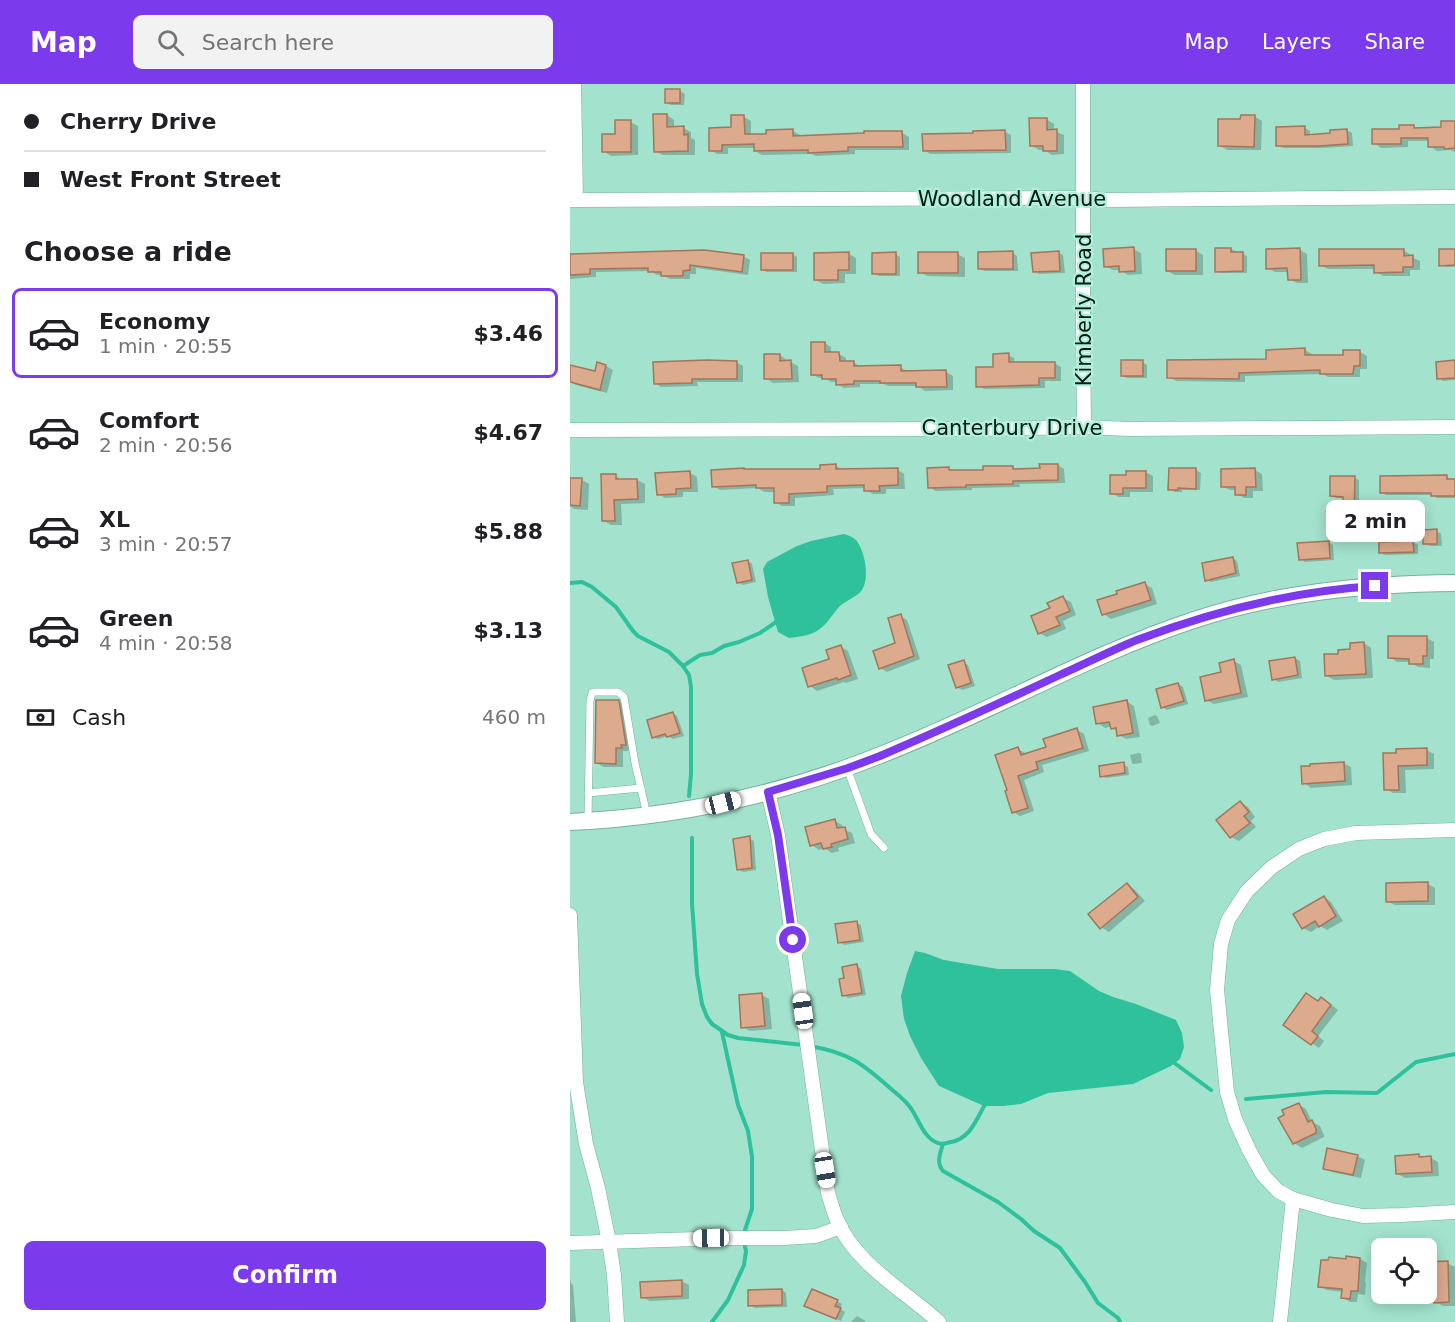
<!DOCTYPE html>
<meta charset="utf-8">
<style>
body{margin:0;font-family:"DejaVu Sans",sans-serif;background:#f2f2f2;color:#202124;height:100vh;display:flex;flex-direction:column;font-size:22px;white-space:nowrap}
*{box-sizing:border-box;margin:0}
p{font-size:20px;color:#757577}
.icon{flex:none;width:33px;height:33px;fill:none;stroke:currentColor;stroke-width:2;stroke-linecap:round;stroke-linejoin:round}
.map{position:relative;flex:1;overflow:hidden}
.side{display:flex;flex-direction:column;background:#fff;width:570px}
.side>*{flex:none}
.hud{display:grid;align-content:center;height:132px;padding:0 24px;background:#fff}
.tools{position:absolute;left:801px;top:1154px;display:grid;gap:12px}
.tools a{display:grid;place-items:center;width:66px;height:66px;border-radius:9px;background:#fff;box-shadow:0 3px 15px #0003;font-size:30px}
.end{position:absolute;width:27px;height:27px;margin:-14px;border:8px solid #7c3aed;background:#fff;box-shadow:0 0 0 3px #fff}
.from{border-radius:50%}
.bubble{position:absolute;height:42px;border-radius:9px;background:#fff;box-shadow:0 3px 15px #0003;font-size:20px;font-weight:800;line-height:42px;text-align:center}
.car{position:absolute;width:18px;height:36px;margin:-18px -9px;border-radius:8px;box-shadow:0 0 4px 2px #0007;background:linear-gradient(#fff 24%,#345 0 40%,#fff 0 76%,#345 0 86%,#fff 0)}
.hud b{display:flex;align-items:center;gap:21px;height:57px;font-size:22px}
.hud b+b{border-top:2px solid #e0e0e0}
.hud i{width:15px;height:15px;background:#202124}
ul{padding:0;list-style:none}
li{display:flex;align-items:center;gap:18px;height:90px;margin:0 12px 9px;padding:0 12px;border:3px solid transparent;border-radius:9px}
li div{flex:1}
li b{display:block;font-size:22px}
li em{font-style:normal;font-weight:800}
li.current{border-color:#7c3aed}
li>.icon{width:54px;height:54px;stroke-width:1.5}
h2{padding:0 24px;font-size:27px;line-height:72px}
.pay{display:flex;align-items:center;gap:15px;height:66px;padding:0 24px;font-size:22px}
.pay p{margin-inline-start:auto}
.action{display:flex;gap:12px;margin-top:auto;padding:12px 24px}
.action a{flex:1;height:69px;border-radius:9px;background:#7c3aed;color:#fff;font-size:24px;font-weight:800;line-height:69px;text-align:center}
header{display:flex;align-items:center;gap:36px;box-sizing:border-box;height:84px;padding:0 30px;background:#7c3aed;color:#fff}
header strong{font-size:28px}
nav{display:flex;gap:33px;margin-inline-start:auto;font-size:21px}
.search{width:420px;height:54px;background:#f2f2f2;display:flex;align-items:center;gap:15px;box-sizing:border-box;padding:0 21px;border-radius:9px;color:#757577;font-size:22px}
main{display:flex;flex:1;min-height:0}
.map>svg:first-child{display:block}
</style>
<header>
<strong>Map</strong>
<div class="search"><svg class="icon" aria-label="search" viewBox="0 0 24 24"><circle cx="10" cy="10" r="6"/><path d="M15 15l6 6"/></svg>Search here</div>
<nav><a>Map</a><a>Layers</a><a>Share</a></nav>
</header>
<main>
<section class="side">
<div class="hud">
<b><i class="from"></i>Cherry Drive</b>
<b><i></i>West Front Street</b>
</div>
<h2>Choose a ride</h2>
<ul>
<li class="current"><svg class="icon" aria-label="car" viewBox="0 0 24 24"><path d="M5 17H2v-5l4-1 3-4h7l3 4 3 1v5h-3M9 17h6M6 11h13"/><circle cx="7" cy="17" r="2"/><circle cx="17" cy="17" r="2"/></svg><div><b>Economy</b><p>1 min · 20:55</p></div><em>$3.46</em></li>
<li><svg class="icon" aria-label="car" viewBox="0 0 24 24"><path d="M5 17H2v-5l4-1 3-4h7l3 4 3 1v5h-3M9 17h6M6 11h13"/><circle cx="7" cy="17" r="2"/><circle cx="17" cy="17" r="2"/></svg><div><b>Comfort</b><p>2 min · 20:56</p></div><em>$4.67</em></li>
<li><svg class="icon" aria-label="car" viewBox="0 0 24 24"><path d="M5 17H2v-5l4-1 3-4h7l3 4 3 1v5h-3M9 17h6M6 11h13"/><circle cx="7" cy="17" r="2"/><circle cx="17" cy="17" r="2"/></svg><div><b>XL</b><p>3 min · 20:57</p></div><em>$5.88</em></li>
<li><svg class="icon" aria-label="car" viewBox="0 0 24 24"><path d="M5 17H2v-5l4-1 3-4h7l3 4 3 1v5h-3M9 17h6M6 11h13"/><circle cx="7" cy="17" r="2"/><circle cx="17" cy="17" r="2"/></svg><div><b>Green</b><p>4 min · 20:58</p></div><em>$3.13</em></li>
</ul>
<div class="pay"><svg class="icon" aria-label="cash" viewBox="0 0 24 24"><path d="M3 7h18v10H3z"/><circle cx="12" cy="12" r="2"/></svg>Cash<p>460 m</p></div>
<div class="action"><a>Confirm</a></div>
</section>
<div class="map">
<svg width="885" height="1238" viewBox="0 0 885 1238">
<rect width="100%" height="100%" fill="#a3e3cd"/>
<!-- water -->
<g fill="#2ec19c">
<path d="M274,450C278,451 283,453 286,456C295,467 300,494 292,506C287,513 276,516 269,523C261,532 255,544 243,549C236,552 227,553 219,554L208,548L198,513L194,490L193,485L197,478L227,462L241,457Z"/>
<path d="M345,867L355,869L374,876L428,885H485L500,887L529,907L543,913L566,920L606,936L612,949L614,963L610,975L601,982L563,1000L478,1009L451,1020L434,1022H414L369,1002L351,974L340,952L334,935L331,912L337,889Z"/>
</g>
<!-- shadow -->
<g fill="#0003">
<path d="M110,7L115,10L114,21H101L96,18Z"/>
<path d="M97,31L104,36V44H113L121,48V54L125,56V71H93L85,67Z"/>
<path d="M684,32L692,37L691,66H657L649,61L672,37Z"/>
<path d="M174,33L181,37V51H198L223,47L230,51V53L332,49L339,53V66H285V70L246,72L242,70L192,71L185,67V64H158V70H147L141,66Z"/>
<path d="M476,35L484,40V47L494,51V70L482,71L474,66H469L461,61Z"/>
<path d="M60,38L68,42V71L41,72L33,67L46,51Z"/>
<path d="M885,38V68L880,66L867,67L860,62V57H838V63L811,64L804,59L831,46L843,42L849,46L873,45Z"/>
<path d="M735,44L740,47V52L762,51V47L777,46L782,49L783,62L754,64H713L708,61Z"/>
<path d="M435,48L441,51V69L360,70L354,66L405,51Z"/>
<path d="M563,165L571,169L572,190L558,191L550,186H543L535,182Z"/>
<path d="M661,165L677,172V189H651L647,187Z"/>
<path d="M625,166L633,171V191H605L597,187Z"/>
<path d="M730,166L737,170L738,199H727L719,195V188H705L697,184Z"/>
<path d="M833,166L841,171V173L850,177V186H840V192H813L806,188L805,185H758L750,181Z"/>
<path d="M885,167V183H876L871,181Z"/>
<path d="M443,169L447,172L448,187H415L410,185Z"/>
<path d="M489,169L493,171L495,189L469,190L464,187Z"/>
<path d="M222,170L227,173V188H197L192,186Z"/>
<path d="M279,170L286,174V190H275V199L253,200L246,196Z"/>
<path d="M325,170L330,173V192H309L304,189Z"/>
<path d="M387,170L395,174V193L357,192L350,188Z"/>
<path d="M0,172H173L180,176L178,191L126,184V190H120V195H100L92,191H87L80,187L26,188V193L0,195Z"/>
<path d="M255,259L261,263V270H269L276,274V278H283L290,282L330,283L337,287V289L376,288L383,292V306L355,307L348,302H318L314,300H290V303L274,304L267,300V298H261L254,294H249L242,290Z"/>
<path d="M735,266L742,270V273H775V268H790L797,272V285H790V293H758L753,290L675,292V298L606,297L599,293L698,276Z"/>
<path d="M210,271L217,276V278H221L228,282L229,298L203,299L196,294Z"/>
<path d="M438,271L444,274L445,280L484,279L491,283V297H475V304L414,305L408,302Z"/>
<path d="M166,278L173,282V298H127L128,302L91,303L85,299Z"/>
<path d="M572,278L577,281V294H557L552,292Z"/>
<path d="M885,278V296L873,297L868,294Z"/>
<path d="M28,280L36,282L43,286L37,309L6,301L0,297V289H26Z"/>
<path d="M488,381L494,385L495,399L449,400L450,403L402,404V406L366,407L359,403L379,385L384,388L415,387L443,383L447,386L471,385Z"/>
<path d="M266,382L274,386H328L334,390L335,405H316V410H303L296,406V404L263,405L264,411L225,414V422H212L205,418V408H194L188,404L150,406L143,402L251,386Z"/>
<path d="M626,386L631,389L630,406H612V408H605L600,405Z"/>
<path d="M685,386L692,390L693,407H683V414H674L667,410L666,406H660L652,402Z"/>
<path d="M575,388L583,392V408H560V413H549L541,409L557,393Z"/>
<path d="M120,389L127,393L128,408H113V413L95,414L88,410Z"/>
<path d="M45,391L53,397L67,396L75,400V419L51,420L52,441H41L34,437Z"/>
<path d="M876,393L885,396V414H867L862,411H816L811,408Z"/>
<path d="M784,394L789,396V432H779L774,430V414H766L762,412Z"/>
<path d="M0,395L12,396L19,400L18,426L4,425L0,422Z"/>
<path d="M867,447L871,450L872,462H860L855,459Z"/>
<path d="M759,458L763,461L764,476L735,478L730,475Z"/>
<path d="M843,458L848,461V470L815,471L810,468Z"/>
<path d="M663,474L667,477L670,492L641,498L637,496Z"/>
<path d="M178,477L182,480L186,498L173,501L168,498Z"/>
<path d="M575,500L582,504L587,520L541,535L534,530Z"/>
<path d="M493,514L501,518L506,531L493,537L496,545L477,553L469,549L482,525Z"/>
<path d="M330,532L337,536L350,575L317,588L310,584L327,560Z"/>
<path d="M857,554L864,558V575H860V584L848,583L840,578H827L820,573Z"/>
<path d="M794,559L801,564L803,594L764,596L757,592L769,571L782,566Z"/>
<path d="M271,563L278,567L288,595L276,599L274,598L247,607L240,602Z"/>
<path d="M725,574L730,577L732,594L708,598L704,595Z"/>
<path d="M664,577L671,581L678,613L644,620L636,616L653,590Z"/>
<path d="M393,578L398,581L405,602L392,606L387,603Z"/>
<path d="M608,600L613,603L618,620L597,626L592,623Z"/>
<path d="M48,617L56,622L63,664L58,665L59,667H53V683H34L26,679Z"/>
<path d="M557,618L564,622L570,653L556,655L549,651L548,648L542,644V642L535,644L528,639Z"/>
<path d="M103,630L107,632L114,652L103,655L98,652L88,655L84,653Z"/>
<path d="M585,631L587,632L590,639L582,642L580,641L578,634Z"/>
<path d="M507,646L514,650L519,667L472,681L474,688L454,696L464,727L450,732L443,728L448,665L455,669L456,671L477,664Z"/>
<path d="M856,666L864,670V685L835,686L836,709H823L816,705L828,670Z"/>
<path d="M569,669L571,670L572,679L563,680L562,679L560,671Z"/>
<path d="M773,679L781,683L782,701L741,704L734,699Z"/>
<path d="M553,680L558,683L559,691L536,694L532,692Z"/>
<path d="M670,719L678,723L685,733L681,737L686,743L669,757L661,753Z"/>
<path d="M265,737L272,741L273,745L282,749L285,759L268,764L269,767L262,769L254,764L249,766L242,761Z"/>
<path d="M179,754L184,757L186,786L173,788L168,785Z"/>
<path d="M557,800L564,805L575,817L539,848L531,843Z"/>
<path d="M858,800L865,804V821H825L817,817Z"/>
<path d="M754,813L761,818L773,837L757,846L750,842L741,848L733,844Z"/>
<path d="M287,839L291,841L294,858L274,861L270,858Z"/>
<path d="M287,882L291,885L296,911L278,914L274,911L276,895Z"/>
<path d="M192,911L199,915L202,945L180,947L173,943Z"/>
<path d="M749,918L759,919L768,926L748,952L754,957L749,964L715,940Z"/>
<path d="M728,1020L736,1025L742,1038L750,1042L754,1051V1053L732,1064L724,1059Z"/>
<path d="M848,1071L854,1074H861L868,1078L869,1092L835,1094L828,1090Z"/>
<path d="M787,1072L795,1076L791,1094L762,1088L755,1084Z"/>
<path d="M790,1175L797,1179L795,1198L796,1199L795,1211L788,1210L787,1218H780L772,1213L773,1208L757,1206L750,1202Z"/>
<path d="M856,1179H877L885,1183V1222H873L866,1218L865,1203H856Z"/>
<path d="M0,1195L1,1199L3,1201L6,1238H0Z"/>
<path d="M111,1197L119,1201V1215L80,1217L72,1213Z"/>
<path d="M212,1206L216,1209L217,1223L185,1224L180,1221Z"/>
<path d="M267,1217L272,1220L270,1225L275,1228L271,1237L241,1224Z"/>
<path d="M287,1232L294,1236L296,1238H281Z"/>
</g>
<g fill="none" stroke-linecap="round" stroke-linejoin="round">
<!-- stream -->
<g stroke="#2ec19c" stroke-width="4">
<path d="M0,499L12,498L22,503L46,523L63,547L68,552L99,568L113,582L119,591L121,603V690L119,712"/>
<path d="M113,582L130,571L142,569L154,562L169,558L190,549L209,536"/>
<path d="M122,754V819L127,890L132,920L137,933L142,940L158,951L168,954L233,961"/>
<path d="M240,962C279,969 292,979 320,1004C327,1010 335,1016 340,1023C349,1035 353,1054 368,1059C373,1061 376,1059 381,1058C399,1055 406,1037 414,1022L417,1019"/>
<path d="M603,978L641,1006"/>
<path d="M676,1015L756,1008L807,1009L846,978L885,970"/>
<path d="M373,1060C370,1070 366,1078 373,1087L428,1118L451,1135L464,1147L490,1164L515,1198L528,1219L548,1234L550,1238"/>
<path d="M142,1238L158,1216L174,1181L176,1167L174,1158L175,1146L182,1125V1073L178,1047L168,1021L152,948"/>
</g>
</g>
<!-- building -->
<g fill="#dcaa8d" stroke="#a47559" stroke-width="1.5">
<rect x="95" y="5" width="15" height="14"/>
<path d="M83,30H97V43L114,42V51L118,50V67L84,68Z"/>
<path d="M161,31H174L175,50H196V46L223,45V52L294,49V47H332L333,63H278V67L238,69V66L184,67V60L152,61V67H139V44L161,43Z"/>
<path d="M671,31H685L684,63L648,62V35H670Z"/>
<path d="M459,34H477V46L487,45V67H473V62H460Z"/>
<path d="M45,36H61V68H32V50H45Z"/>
<path d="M871,37H885V64L875,65L874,63H858V54H831V60H802V45H829V41H844V44L871,43Z"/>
<path d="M735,42V51L760,49V46L777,45L778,60L748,62H706V43Z"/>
<path d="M435,46L436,66L353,67L352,50L403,49V47Z"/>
<path d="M564,163L565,187L549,188V182L534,183L533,165Z"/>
<path d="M645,164H661V168H673V187L645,188Z"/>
<path d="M730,164L731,196H718L717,184L696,185V165Z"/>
<rect x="596" y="165" width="30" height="22"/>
<path d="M749,165H834V172L843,171V183H833V188L804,189V181L749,182Z"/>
<path d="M869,165H885V181L869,182Z"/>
<path d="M134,166L174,171L172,188L120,181V186L113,187V192H91V188H78V184L20,185V190L0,191V170Z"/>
<path d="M443,167V185H408V168Z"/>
<path d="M489,167L490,187L463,188L461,169Z"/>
<path d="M279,168V186H268V196H244V169Z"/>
<path d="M326,168V190H302V169Z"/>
<rect x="348" y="168" width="40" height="21"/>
<rect x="191" y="169" width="32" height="17"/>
<path d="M241,258H255V268H269L270,277H284V282L331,281V287L376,286L377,303H346V299H310V297H284V300L266,301V295H252V291H241Z"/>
<path d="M735,264V271H773V266H790V282H784L783,290H750V286L669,289V295L597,294V276L696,275V266Z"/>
<path d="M439,269V278H485V294H469V301L406,303V283H423V270Z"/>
<path d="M194,270H210V277L221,276L222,295H194Z"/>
<path d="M137,276L167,277V295H122V299L84,300L83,278Z"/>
<rect x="551" y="276" width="22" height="16"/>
<path d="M885,276V294L867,295L866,278Z"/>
<path d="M27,278L36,281L30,306L0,298V281L25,287Z"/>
<path d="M266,380V385L328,384V401L309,402L310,407H294V401L257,402V408L219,410V419H204V404H186V401L142,403L141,386L174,384V385H250V381Z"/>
<path d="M469,380H488V396L443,397V400L396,401V403L358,404L357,384L379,383V386H413V382H443V385L470,384Z"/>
<path d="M599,384H626V405L608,404V406H598Z"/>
<path d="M685,384L686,403H676V411H665V403H651V385Z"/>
<path d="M120,387L121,404L106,405V410L87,411L85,389Z"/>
<path d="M556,387H576V404H553V410H540V391H556Z"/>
<path d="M31,390H46V395H67L68,415L44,416L45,437H32Z"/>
<path d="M877,391V395H885V412H861V409H810V392Z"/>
<path d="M760,392H785L784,431L772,430L773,413L760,412Z"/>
<path d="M0,394H12L10,422L0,421Z"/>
<path d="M867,445V460H853V446Z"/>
<path d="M759,457L760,474L729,476L727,459Z"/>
<path d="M843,457L844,468L809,469V458Z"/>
<path d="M663,473L666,489L635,497L632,479Z"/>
<path d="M178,476L182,496L167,499L162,479Z"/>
<path d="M575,498L581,516L532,531L527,516L547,510L546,507Z"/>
<path d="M493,512L500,527L486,533L490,541L468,550L461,532L480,524L477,519Z"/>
<path d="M331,530L344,572L309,585L303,567L325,559L318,534Z"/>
<path d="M818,552H857V572H853V580H839V575L818,574Z"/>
<path d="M794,558L796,590L755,592L754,570H768V566L780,565V559Z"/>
<path d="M271,561L281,591L268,596L267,594L238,603L232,584L259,575L256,566Z"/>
<path d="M725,573L728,591L702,596L699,577Z"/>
<path d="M664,575L671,609L635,617L630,593L651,588L649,579Z"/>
<path d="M394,576L401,599L386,604L378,581Z"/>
<path d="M608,599L614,617L591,624L586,605Z"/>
<path d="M26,616H49L56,661H51L52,664H46V680L25,679Z"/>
<path d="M557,616L563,649L547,652L546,644L541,645L539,638L526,640L523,623Z"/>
<path d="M103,628L110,649L97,653L95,650L82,654L77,636Z"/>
<path d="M507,644L513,664L466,678L468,685L448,692L458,724L442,729L435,707L437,706L425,671L448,663L451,671L476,663L473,655Z"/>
<path d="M857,664V681L828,682L829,706H814L813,669H826V665Z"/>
<path d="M554,678L555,689L530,693L529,682Z"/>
<path d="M774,678L775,697L732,700L731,682H740V680Z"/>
<path d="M670,717L679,728L674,732L680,739L660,754L646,736Z"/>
<path d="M265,735L267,744L275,743L278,755L261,760L262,763L253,765L251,759L240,762L235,743Z"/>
<path d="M180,752L182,784L167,786L163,755Z"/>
<path d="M858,798V817L816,818V799Z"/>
<path d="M557,799L568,813L530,845L518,830Z"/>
<path d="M754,812L766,832L749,843L745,837L732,845L723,830Z"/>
<path d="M287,837L290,856L268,859L265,840Z"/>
<path d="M287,880L292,909L272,912L269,895L274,894L272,883Z"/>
<path d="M192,909L195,942L171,944L169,911Z"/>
<path d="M736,909L748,917L751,913L761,921L742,947L748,952L741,961L713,941Z"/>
<path d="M729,1019L738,1038L742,1036L746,1045V1049L723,1060L708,1034L714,1031L712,1026Z"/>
<path d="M757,1064L788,1071L783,1091L753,1085Z"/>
<path d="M849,1070V1073L861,1072L862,1088L826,1090L825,1072Z"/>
<path d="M776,1172L790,1174L788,1207H781L780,1215L771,1214L772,1205L748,1203L751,1176H758L759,1173L776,1175Z"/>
<path d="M878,1177L879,1218L864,1219L863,1199H856V1178Z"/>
<path d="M112,1196V1212L71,1214L70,1198Z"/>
<path d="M212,1205V1221L178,1222V1206Z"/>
<path d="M242,1205L268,1216L265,1222L271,1224L266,1235L234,1222Z"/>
</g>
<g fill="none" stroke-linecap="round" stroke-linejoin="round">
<!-- service casing -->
<g stroke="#73b19d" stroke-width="8">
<g id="service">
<path d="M277,684L301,750L314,764"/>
<path d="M18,709L71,704"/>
<path d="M18,736L20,617L22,609L24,608H48L54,613L65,679L77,731"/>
</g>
</g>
<!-- minor casing -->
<g stroke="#73b19d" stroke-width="15">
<g id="minor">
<path d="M4,0L6,115"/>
<path d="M513,0V238L514,343"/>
<path d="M0,116L513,114L538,116L885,113"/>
<path d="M0,346L408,345L514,343L558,345L885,343"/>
<path d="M198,708L208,751L258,1109C261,1118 263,1127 267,1136C285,1180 335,1207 369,1238"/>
<path d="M885,746L786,749L754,755L729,765L702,783L677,807L658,836L651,860L647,906L657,1008L665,1035L679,1066L693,1091L708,1107L723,1115L762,1126L793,1132L831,1131L885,1128"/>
<path d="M0,831L6,998L16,1060L28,1104L39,1158L44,1191L47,1238"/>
<path d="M0,1159L159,1154H214L246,1152L271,1143"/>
<path d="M710,1238L723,1115"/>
</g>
</g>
<!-- tertiary casing -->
<g stroke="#73b19d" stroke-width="18">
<path id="tertiary" d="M0,738C105,733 210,711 308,672C415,631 515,572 624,536C708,508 797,500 885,499"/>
</g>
<!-- service -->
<use href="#service" stroke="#fff" stroke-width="7"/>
<!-- minor -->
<use href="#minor" stroke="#fff" stroke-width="14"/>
<!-- tertiary -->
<use href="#tertiary" stroke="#fff" stroke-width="16"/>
</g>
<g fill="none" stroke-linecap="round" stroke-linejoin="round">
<!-- route -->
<path stroke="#7c3aed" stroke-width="8" d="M223,856L208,751L198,708L278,684L310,672C371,646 432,618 492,590C517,579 542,566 567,556C644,527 723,507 805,502"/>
</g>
<g text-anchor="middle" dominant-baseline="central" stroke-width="4.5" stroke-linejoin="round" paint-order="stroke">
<!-- street labels -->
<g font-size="21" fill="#011912" stroke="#b0f0da">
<text x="442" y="115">Woodland Avenue</text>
<text transform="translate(514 226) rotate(-90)">Kimberly Road</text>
<text x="442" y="344">Canterbury Drive</text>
</g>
</g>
</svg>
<div class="tools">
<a><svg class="icon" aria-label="locate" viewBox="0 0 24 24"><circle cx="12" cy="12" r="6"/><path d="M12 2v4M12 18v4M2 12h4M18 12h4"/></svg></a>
</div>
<i class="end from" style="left:223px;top:856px"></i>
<i class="end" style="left:805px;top:502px"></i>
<div class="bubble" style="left:756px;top:416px;width:99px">2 min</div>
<i class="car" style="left:153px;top:719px;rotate:76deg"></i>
<i class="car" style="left:233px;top:927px;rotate:352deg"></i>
<i class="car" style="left:255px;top:1086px;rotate:171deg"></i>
<i class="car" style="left:141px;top:1154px;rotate:269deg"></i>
</div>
</main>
